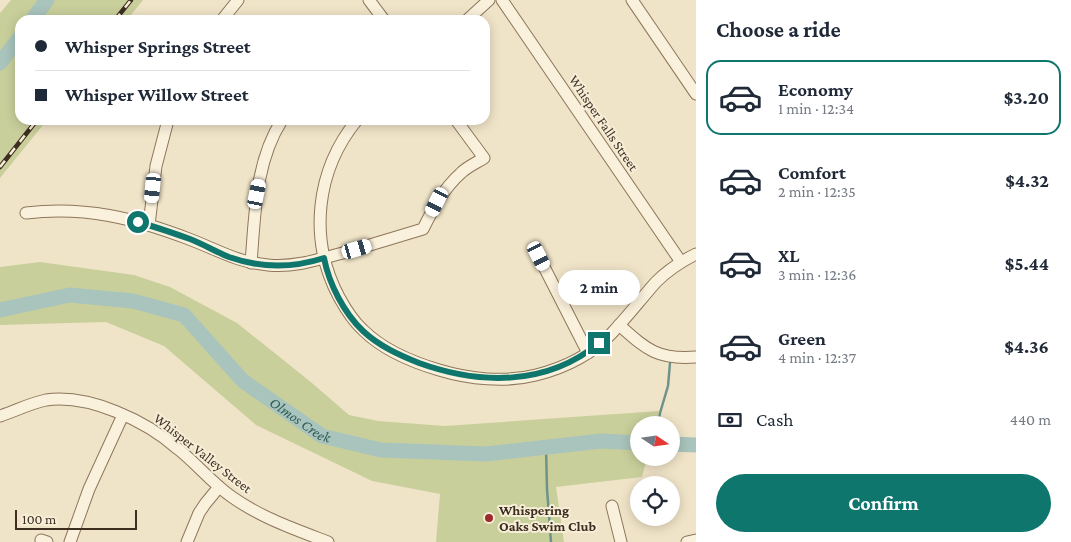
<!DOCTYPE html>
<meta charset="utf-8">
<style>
body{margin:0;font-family:"Crimson Pro",serif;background:#f2f2f3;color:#1f2937;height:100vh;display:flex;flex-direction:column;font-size:19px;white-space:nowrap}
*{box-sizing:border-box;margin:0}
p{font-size:16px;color:#747a83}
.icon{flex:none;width:28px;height:28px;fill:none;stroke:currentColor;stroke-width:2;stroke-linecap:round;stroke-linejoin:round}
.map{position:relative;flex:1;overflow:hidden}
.details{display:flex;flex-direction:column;background:#fff;width:375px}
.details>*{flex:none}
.banner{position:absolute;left:15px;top:15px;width:475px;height:110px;border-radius:15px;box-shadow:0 2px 12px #0003;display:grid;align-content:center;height:110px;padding:0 20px;background:#fff}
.needle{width:32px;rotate:103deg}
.fabs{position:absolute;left:630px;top:416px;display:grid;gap:10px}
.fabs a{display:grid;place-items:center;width:50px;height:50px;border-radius:50%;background:#fff;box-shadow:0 2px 12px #0003;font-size:25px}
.scale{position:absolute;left:15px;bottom:12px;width:122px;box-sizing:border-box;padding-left:5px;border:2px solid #3d2e20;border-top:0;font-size:14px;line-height:18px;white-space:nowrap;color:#3d2e20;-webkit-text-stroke:4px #f7eed8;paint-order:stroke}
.end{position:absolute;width:22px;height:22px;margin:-11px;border:6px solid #0f766e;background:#fff;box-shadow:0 0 0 2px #fff}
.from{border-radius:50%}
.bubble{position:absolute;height:35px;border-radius:18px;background:#fff;box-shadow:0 2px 12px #0003;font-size:16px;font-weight:700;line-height:35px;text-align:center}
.car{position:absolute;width:15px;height:30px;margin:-15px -8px;border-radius:6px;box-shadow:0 0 4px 1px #0007;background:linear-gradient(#fff 24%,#345 0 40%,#fff 0 76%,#345 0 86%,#fff 0)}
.banner b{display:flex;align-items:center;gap:18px;height:48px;font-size:19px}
.banner b+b{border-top:1px solid #e0e1e3}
.banner i{width:12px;height:12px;background:#1f2937}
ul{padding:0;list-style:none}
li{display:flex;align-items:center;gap:15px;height:75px;margin:0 10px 8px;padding:0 10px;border:2px solid transparent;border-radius:15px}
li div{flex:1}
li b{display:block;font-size:19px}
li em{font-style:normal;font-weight:700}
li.active{border-color:#0f766e}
li>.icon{width:45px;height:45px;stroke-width:1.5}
h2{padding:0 20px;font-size:22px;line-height:60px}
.pay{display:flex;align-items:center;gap:12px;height:55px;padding:0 20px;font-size:19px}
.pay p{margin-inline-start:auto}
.button{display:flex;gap:10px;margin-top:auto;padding:10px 20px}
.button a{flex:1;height:58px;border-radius:30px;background:#0f766e;color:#fff;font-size:20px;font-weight:700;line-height:58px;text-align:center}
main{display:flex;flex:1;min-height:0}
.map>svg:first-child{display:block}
</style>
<main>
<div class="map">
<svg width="696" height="542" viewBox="0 0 696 542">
<rect width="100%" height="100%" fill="#f0e4c8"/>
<!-- green -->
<g fill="#c9cf9b">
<path d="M11,0H143L127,20H20V120H47L0,178V13Z"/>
<path d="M40,262L134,275L170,287L237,323L312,383L349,415L378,421L445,426L659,411L655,425H639V458H647L642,477L556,487L564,542H436L440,494L372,481L256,425L164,346L106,322L0,325V267Z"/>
</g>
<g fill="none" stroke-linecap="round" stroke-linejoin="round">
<!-- stream -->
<g stroke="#6f938a" stroke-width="2.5">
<path d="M658,425L660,413L668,386L670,363"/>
<path d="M546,447L547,489L551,542"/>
</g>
<!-- river -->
<g stroke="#a9c4bc" stroke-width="15">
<path d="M32,20L47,0"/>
<path d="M0,63L20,37"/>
<path id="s1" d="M0,310L70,295L133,301L184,315L243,381L322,436L381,450L486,454L601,441L639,443"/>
<path d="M671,444L696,445"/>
</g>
<!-- minor casing -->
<g stroke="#8d765c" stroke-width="13">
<g id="minor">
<path d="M369,0L384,20"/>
<path d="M502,0L681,262"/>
<path d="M632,0L696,94"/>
<path d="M222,20L238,0"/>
<path d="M467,20L489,0"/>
<path d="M357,120C316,170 308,239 339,297C345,308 353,321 363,330C383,350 412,362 439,370C469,379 505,383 536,375C564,368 592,354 612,333C627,317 641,299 656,282C667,271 682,261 696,254"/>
<path d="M26,213C85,206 134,218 189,239C218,250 236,262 268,265C296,268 323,258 350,251C374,244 399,236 423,229C433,209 443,189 461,173C467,167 476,163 484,158L456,120"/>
<path d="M149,225L156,166L168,120"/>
<path d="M539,257L588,353"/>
<path d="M251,263C255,215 255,162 282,120"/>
<path d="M619,325C646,349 657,360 696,357"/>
<path d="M0,416C15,411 31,403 46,400C90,394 146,421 178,449C197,464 212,483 232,497C262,518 294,529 328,542"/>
<path d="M612,506L621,542"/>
<path d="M41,540L47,542"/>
<path d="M70,542L89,489L123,415"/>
<path d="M187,542L199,513L205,504L219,487"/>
<path d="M687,542L696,540"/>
</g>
</g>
<!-- minor -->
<use href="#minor" stroke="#faf1dc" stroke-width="11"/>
<!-- rail casing -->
<g stroke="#3d2e20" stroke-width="4.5">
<g id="rail">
<path d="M115,20L131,0"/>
<path d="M0,167L37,120"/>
</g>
</g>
<!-- rail -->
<use href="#rail" stroke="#f7eed8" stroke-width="2.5" stroke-dasharray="8" stroke-linecap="butt"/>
</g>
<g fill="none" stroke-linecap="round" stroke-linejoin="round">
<!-- route -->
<path stroke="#0f766e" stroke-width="6" d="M138,222C156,227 173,233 190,239C203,244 216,252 229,257C260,268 293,268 324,258C329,284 344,313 363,331C379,346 399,355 419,363C480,385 547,386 599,343"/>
</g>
<!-- markers -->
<circle fill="#9e2a2b" stroke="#f7eed8" stroke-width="2" cx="489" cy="518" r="5"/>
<g text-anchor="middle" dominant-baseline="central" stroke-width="4" stroke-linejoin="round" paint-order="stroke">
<!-- street labels -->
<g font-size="14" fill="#3d2e20" stroke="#f7eed8">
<text transform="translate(604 123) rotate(56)">Whisper Falls Street</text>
<text transform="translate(203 453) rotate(38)">Whisper Valley Street</text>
</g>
<!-- poi labels -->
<g font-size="14" font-weight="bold" fill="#3d2e20" stroke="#f7eed8" text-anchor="start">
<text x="499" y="510">Whispering<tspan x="499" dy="16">Oaks Swim Club</tspan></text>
</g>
<!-- water labels -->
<g font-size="15" font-style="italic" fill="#2f5d5a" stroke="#f7eed8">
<text stroke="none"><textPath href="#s1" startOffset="346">Olmos Creek</textPath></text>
</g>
</g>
</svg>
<div class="fabs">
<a><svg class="needle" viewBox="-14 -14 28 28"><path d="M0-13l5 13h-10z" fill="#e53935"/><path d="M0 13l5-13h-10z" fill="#747a83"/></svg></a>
<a><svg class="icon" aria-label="locate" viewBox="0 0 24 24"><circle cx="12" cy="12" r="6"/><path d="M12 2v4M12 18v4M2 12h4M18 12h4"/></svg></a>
</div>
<div class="scale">100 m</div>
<i class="end from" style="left:138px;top:222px"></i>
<i class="end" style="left:599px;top:343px"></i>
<div class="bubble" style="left:558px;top:270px;width:82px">2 min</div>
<i class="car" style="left:153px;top:188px;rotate:186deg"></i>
<i class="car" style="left:257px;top:194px;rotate:11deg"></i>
<i class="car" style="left:437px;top:202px;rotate:207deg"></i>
<i class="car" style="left:357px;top:249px;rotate:74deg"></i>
<i class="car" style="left:539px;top:256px;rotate:153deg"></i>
<div class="banner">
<b><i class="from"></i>Whisper Springs Street</b>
<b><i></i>Whisper Willow Street</b>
</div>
</div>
<section class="details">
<h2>Choose a ride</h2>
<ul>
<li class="active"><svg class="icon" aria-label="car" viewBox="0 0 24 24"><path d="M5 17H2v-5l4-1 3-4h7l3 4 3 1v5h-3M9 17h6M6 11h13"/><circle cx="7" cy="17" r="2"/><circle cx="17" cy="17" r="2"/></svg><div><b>Economy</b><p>1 min · 12:34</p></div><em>$3.20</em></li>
<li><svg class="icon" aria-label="car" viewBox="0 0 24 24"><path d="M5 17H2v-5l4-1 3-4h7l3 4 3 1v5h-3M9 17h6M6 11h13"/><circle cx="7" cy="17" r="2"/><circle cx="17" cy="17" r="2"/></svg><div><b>Comfort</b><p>2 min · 12:35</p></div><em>$4.32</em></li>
<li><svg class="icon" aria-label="car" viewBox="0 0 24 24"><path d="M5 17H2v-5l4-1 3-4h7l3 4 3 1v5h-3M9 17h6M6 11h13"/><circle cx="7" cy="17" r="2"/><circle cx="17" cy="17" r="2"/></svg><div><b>XL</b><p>3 min · 12:36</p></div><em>$5.44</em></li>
<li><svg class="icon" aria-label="car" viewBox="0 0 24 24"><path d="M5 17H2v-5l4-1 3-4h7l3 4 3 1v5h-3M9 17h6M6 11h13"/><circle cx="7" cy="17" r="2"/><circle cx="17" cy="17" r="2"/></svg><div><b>Green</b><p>4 min · 12:37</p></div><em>$4.36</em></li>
</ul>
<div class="pay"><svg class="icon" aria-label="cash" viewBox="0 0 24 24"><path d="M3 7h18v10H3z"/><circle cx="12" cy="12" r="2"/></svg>Cash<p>440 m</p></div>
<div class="button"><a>Confirm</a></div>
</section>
</main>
